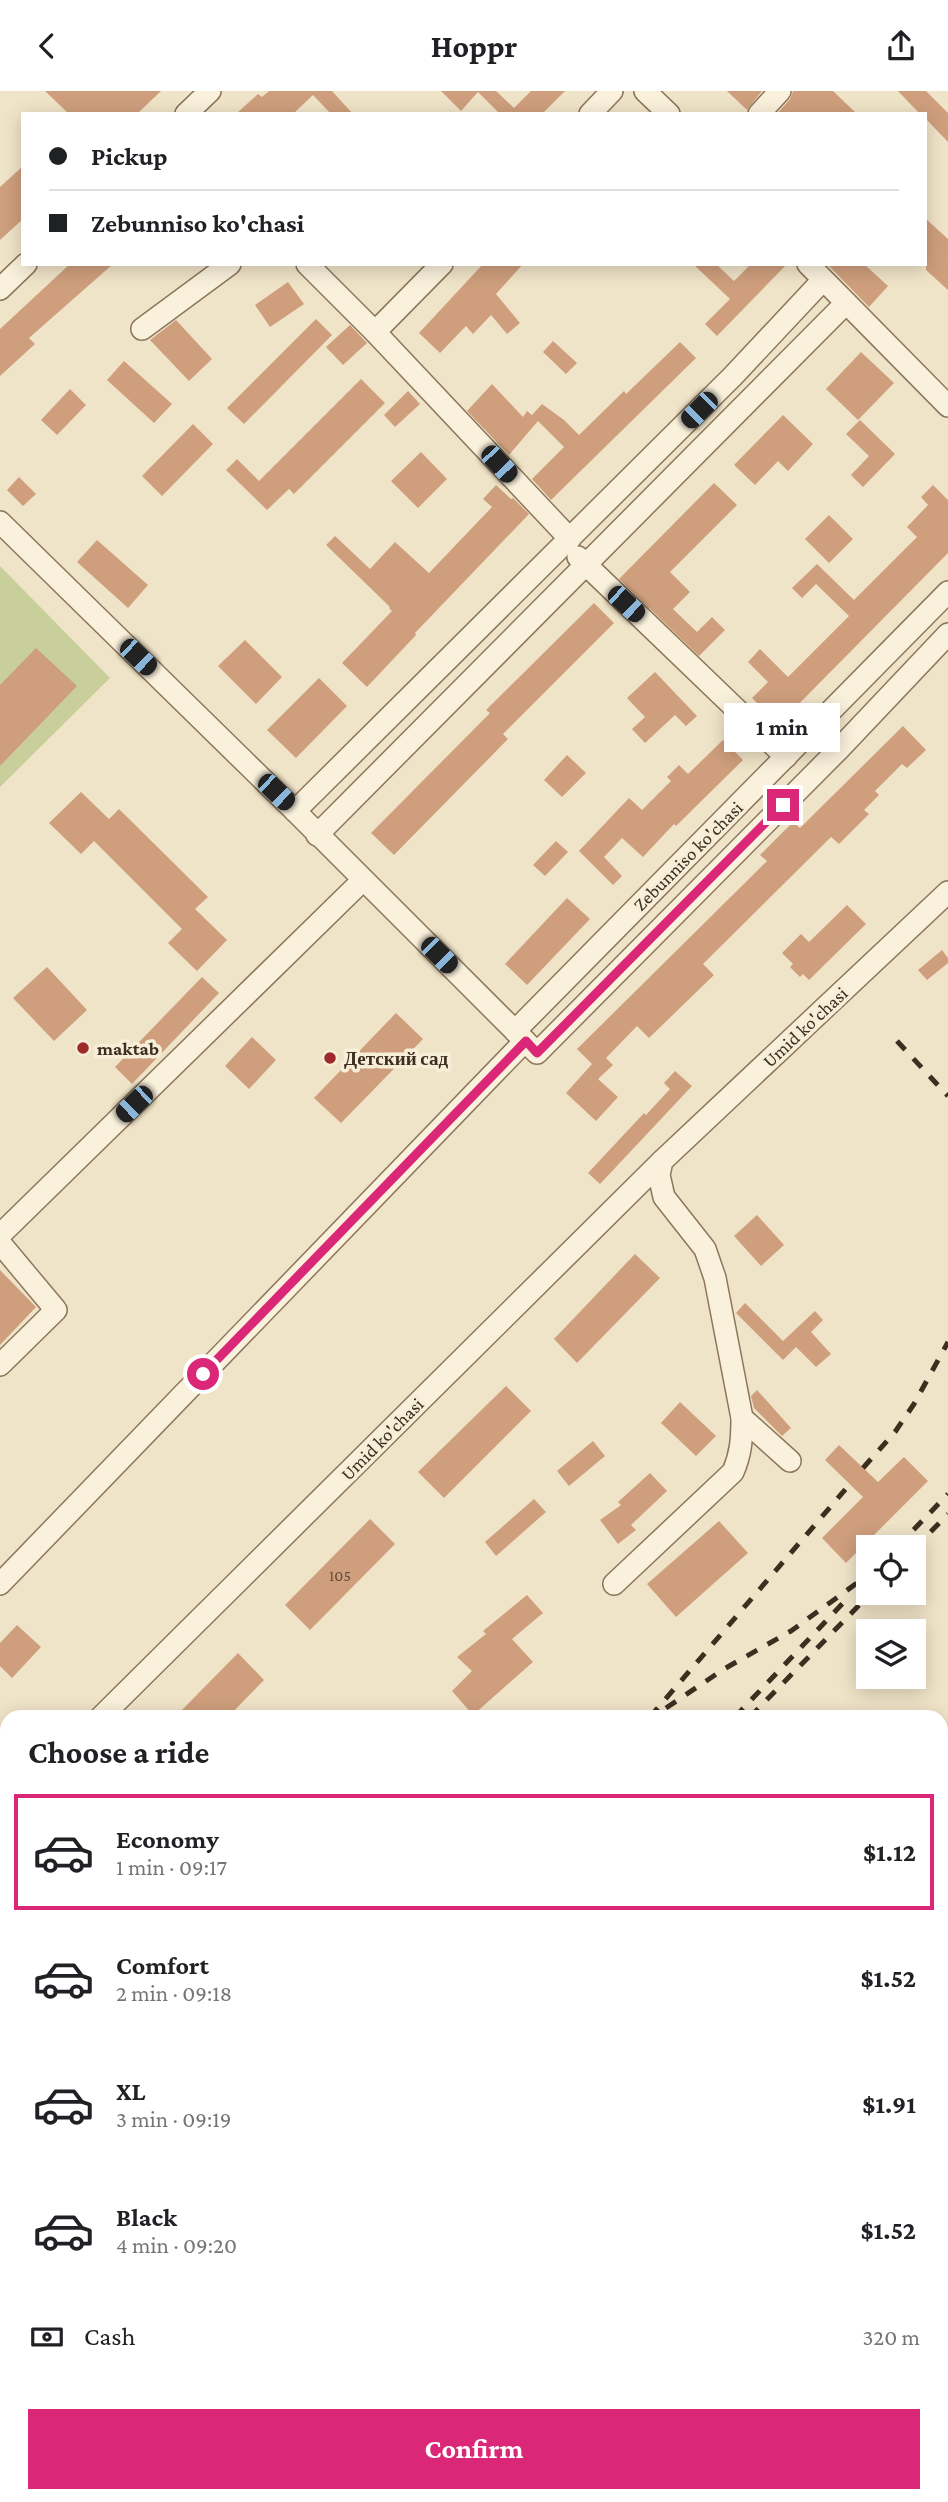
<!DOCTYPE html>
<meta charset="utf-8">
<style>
body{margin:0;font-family:"Crimson Pro",serif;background:#f2f2f2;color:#202124;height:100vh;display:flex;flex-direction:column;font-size:26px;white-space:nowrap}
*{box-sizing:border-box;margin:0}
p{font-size:23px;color:#757577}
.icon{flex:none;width:38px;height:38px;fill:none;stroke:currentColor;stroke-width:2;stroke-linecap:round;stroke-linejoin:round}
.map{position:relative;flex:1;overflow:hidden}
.panel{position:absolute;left:0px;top:1619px;width:948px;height:793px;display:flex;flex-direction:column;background:#fff;border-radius:21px 21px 0 0;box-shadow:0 4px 18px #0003}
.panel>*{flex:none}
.hud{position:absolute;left:21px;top:21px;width:906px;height:154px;border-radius:0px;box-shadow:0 4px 18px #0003;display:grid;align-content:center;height:154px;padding:0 28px;background:#fff}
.buttons{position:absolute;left:856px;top:1444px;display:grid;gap:14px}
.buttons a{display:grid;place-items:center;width:70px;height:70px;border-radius:0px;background:#fff;box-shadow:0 4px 18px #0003;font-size:35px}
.end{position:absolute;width:32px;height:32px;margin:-16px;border:9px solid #db2777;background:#fff;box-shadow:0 0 0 4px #fff}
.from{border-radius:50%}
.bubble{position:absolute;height:49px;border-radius:0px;background:#fff;box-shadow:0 4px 18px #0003;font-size:23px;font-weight:700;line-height:49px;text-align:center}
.car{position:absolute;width:21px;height:42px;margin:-21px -10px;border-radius:9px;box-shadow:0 0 5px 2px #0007;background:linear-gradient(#222 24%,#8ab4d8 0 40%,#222 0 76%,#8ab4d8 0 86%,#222 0)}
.hud b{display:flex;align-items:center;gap:24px;height:66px;font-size:26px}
.hud b+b{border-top:2px solid #e0e0e0}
.hud i{width:18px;height:18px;background:#202124}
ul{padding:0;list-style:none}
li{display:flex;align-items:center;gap:21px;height:116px;margin:0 14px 10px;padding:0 14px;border:4px solid transparent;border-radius:0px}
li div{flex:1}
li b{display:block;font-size:26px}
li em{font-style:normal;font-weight:700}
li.selected{border-color:#db2777}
li>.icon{width:63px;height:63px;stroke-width:1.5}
h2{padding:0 28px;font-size:32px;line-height:84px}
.pay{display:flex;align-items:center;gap:18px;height:77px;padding:0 28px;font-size:26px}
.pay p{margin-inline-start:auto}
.cta{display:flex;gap:14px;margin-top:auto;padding:14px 28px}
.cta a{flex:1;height:80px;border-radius:0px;background:#db2777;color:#fff;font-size:28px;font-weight:700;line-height:80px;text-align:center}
header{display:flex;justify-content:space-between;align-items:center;height:91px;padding:0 28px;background:#fff;font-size:32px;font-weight:700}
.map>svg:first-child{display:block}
</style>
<header><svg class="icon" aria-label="back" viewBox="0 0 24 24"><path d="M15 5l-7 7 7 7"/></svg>Hoppr<svg class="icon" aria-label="share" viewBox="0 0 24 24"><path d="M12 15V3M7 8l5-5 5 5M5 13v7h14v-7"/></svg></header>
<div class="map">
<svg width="948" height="2411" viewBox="0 0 948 2411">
<rect width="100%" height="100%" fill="#f0e4c8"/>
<!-- green -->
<path fill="#c9cf9b" d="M0,475L110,587L0,696Z"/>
<!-- building -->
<g fill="#cf9f7d">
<path d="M45,0H161L137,23H69Z"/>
<path d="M269,0H332L353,23H331L313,4L293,23H236L258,3L262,6Z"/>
<path d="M441,0H496L514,17L531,0H565L542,23H500L478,1L461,20Z"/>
<path d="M727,0H762L747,19Z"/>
<path d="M793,0H833L857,23H777L790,8Z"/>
<path d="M898,0H926L948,22V51L926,28V23H920Z"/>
<path d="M23,75V128L0,149V96Z"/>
<path d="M926,128L948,148V199L926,179Z"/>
<path d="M70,173H113L29,247L35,253L0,285V238Z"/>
<path d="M483,173H523L496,203L520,232L507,243L491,224L473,243L466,235L440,262L419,242Z"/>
<path d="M693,173H716L734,190L751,173H787L717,245L705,233L730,208Z"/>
<path d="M827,173H864L888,195L869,216Z"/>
<path d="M288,191L304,213L270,236L255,214Z"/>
<path d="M316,228L332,244L244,333L227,317Z"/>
<path d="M176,229L212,268L189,290L150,249Z"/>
<path d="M350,234L367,252L343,274L326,256Z"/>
<path d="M553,250L577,272L566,283L543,261Z"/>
<path d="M680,251L696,267L551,409L532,388L564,356L538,330L509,364L467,320L492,293L523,326L527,320L538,329L532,324L542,313L564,329L579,344L624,300L626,303Z"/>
<path d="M861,261L894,292L858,329L826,298Z"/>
<path d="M124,270L172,313L154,332L107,289Z"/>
<path d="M361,288L385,312L294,403L289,398L267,419L226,379L237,368L259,390Z"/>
<path d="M70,298L86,314L57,344L41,329Z"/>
<path d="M408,300L420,313L395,336L384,324Z"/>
<path d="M783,324L813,353L788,380L778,370L755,394L734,374Z"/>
<path d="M860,329L895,363L863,396L851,384L869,365L846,343Z"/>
<path d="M193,333L213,353L162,405L142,385Z"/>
<path d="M421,361L447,388L418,417L391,390Z"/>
<path d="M19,386L36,403L23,415L7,399Z"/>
<path d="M714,392L737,414L670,481L690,501L673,518L697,541L712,526L725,539L699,565L619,488Z"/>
<path d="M496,394L511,408L513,407L529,423L415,542L416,544L367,596L342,572L392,520L389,517L390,516L326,454L335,445L370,478L395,451L429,482L492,416L483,408Z"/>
<path d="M933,394L948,409V462L775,637L756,619L760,615L752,607L768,591L748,571L760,558L788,586L849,525L816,493L802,507L792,497L817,473L854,509L917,446L907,436L928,414L921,406Z"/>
<path d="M829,424L853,448L829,472L805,448Z"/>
<path d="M97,449L148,494L128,517L77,471Z"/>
<path d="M594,512L614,532L503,643L508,648L394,764L371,742L490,622L486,619Z"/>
<path d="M245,549L282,586L256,613L218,575Z"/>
<path d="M36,557L77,595L0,675V594Z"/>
<path d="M655,581L697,625L686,635L675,624L645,652L632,638L645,626L627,607Z"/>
<path d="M319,587L347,615L296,667L267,639Z"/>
<path d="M903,635L926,659L907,677L902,673L875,700L879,704L864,719L869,723L839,753L831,746L703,873L714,884L649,947L637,935L606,967L613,974L598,988L618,1006L596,1030L566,1002L592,973L577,958L767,770L760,764L793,731L800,737Z"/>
<path d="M723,649L743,669L676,735L674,733L643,766L622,747L604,766L622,785L613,794L579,760L629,707L642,719L671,690L667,686L679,674L688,683Z"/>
<path d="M567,664L586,682L562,706L544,689Z"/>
<path d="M81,701L109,728L119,718L208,806L195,818L227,849L197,880L168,852L182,838L94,750L81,763L49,732Z"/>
<path d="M556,750L568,761L545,785L533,774Z"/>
<path d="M567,807L590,828L527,894L505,873Z"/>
<path d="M847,814L866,833L809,889L803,883L800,886L790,876L793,873L782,862L801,843L809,851Z"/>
<path d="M942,859L948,867V872L927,889L918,879Z"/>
<path d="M47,876L87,919L54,950L13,907Z"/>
<path d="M202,886L219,902L132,993L115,976Z"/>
<path d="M396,922L423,948L341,1032L314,1007Z"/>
<path d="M252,946L276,969L249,998L225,975Z"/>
<path d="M675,980L692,995L600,1093L588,1082L644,1022L646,1024L670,998L664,992Z"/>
<path d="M757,1124L784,1154L761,1175L734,1145Z"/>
<path d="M635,1163L660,1187L577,1272L554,1248Z"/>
<path d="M0,1179L36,1216L0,1254Z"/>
<path d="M745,1212L783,1250L815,1220L823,1229L811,1241L831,1263L816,1276L796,1256L783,1269L736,1222Z"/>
<path d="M506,1295L531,1320L444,1407L418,1381Z"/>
<path d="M757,1299L791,1337L782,1345L754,1317L751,1305Z"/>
<path d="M680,1311L716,1345L696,1365L661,1332Z"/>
<path d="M593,1350L605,1365L569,1395L557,1380Z"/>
<path d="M839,1354L878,1391L904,1366L928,1390L846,1472L822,1447L863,1406L825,1369Z"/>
<path d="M650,1382L667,1400L631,1434L636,1439L618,1453L600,1429L621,1414L618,1411Z"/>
<path d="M534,1408L546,1421L496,1465L485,1451Z"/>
<path d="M370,1428L395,1453L310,1539L285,1514Z"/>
<path d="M719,1430L748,1462L676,1526L647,1493Z"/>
<path d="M527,1504L543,1522L512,1548L533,1571L473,1624L452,1600L472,1580L457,1566L486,1543L483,1540Z"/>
<path d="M17,1534L41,1556L12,1587L0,1575V1552Z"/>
<path d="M238,1562L264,1589L228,1626H175Z"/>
</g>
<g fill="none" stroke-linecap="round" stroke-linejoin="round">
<!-- minor casing -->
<g stroke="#8d765c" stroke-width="24">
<g id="minor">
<path d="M645,0L669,23"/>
<path d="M186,23L210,0"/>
<path d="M590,23L612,0"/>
<path d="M759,23L780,0"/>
<path d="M307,173L375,241L570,448"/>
<path d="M808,173L948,315"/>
<path d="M0,198L26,173"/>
<path d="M142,238L230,173"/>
<path d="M375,241L442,173"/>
<path d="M0,431L295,720L537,962L841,656L948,543"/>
<path d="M578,466L786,666"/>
<path d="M295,720L733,285L822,190"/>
<path d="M317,744L846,212"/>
<path d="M515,940L948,501"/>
<path d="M0,1144L363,789"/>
<path d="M0,1152L56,1219L0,1274"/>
<path d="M742,1327L790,1370"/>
<path d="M0,1493L525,950"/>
<path d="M614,1493L733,1381C741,1363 742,1347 742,1327L715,1187L705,1158L664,1106L659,1084L662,1070L948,801"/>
<path d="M101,1626L662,1070"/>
<path d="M0,1726L7,1719"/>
<path d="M780,2411L786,2404"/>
</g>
</g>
<!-- minor -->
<use href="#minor" stroke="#faf1dc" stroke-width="21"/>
<!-- rail -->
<g stroke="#3d2e20" stroke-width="5" stroke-dasharray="12 12" stroke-linecap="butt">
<path d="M897,950L948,1005"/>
<path d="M863,1377L895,1341L914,1313L948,1251"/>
<path d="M897,1456L948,1403"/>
<path d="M914,1458L948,1423"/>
<path d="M666,1617L724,1578L791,1540L868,1484"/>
<path d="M650,1626L850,1393"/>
<path d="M735,1626L844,1511"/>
<path d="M750,1626L871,1502"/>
<path d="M942,1648L948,1640"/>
<path d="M942,1670L948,1662"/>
<path d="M942,1692L948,1684"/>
<path d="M942,1742L948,1729"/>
<path d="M0,2079H7"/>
<path d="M0,2144L7,2142"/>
<path d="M0,2171L7,2169"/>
<path d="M0,2184L7,2181"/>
<path d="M0,2233L7,2229"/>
<path d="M0,2266L7,2261"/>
<path d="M0,2285L7,2276"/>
<path d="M0,2393L7,2386"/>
<path d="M123,2411L133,2404"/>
<path d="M179,2411L185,2404"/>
<path d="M213,2411L219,2404"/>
<path d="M233,2411L239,2404"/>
<path d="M280,2411L284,2404"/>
<path d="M300,2411L304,2404"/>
</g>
</g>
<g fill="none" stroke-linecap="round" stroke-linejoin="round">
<!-- route -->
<path stroke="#db2777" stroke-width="9" d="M203,1283L526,950L537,962L783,714"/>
</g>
<!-- markers -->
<g fill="#9e2a2b" stroke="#f7eed8" stroke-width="2.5">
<circle cx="83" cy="957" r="7"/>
<circle cx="330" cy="967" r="7"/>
</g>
<g text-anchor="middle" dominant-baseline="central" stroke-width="7" stroke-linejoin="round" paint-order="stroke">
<!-- number labels -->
<g font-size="16" fill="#624a37">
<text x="340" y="1484">105</text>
</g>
<!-- street labels -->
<g font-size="19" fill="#3d2e20" stroke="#f7eed8">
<text transform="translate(688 765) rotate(-45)">Zebunniso ko'chasi</text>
<text transform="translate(805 936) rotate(-43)">Umid ko'chasi</text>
<text transform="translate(382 1348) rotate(-45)">Umid ko'chasi</text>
</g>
<!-- poi labels -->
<g font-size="19" font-weight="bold" fill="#3d2e20" stroke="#f7eed8" text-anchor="start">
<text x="97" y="957">maktab</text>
<text x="344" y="967">Детский сад</text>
</g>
</g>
</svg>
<div class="buttons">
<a><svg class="icon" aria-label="locate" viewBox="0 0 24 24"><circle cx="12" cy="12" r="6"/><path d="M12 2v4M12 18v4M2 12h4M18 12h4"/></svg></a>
<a><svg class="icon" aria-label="layers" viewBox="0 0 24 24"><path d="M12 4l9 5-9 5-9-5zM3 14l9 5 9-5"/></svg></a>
</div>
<i class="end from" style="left:203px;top:1283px"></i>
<i class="end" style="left:783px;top:714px"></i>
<div class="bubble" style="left:724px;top:612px;width:116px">1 min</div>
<i class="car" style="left:699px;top:319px;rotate:225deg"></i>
<i class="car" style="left:499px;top:373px;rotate:137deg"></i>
<i class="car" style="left:626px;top:513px;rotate:133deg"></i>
<i class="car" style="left:138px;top:566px;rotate:134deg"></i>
<i class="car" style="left:276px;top:701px;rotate:134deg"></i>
<i class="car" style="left:439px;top:864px;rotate:135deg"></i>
<i class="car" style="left:134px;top:1013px;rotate:226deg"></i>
<div class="hud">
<b><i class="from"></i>Pickup</b>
<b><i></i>Zebunniso ko'chasi</b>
</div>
<section class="panel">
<h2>Choose a ride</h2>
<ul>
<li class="selected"><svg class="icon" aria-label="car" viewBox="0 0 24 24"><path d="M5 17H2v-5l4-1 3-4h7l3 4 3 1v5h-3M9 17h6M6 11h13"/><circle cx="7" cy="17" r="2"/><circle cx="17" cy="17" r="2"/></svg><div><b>Economy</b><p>1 min · 09:17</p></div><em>$1.12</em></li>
<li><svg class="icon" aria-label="car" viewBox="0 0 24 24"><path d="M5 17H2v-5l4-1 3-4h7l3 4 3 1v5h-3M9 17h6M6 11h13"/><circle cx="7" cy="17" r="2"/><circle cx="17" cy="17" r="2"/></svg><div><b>Comfort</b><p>2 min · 09:18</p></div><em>$1.52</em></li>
<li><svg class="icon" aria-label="car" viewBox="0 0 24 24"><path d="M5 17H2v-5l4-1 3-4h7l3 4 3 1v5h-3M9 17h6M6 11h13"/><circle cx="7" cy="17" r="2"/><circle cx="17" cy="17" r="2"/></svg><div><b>XL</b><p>3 min · 09:19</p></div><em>$1.91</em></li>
<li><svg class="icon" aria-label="car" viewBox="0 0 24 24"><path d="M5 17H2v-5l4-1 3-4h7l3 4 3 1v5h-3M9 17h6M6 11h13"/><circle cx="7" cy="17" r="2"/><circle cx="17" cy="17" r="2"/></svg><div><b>Black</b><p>4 min · 09:20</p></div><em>$1.52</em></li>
</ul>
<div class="pay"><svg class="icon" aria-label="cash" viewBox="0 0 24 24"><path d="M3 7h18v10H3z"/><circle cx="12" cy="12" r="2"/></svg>Cash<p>320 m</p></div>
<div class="cta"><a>Confirm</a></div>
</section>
</div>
